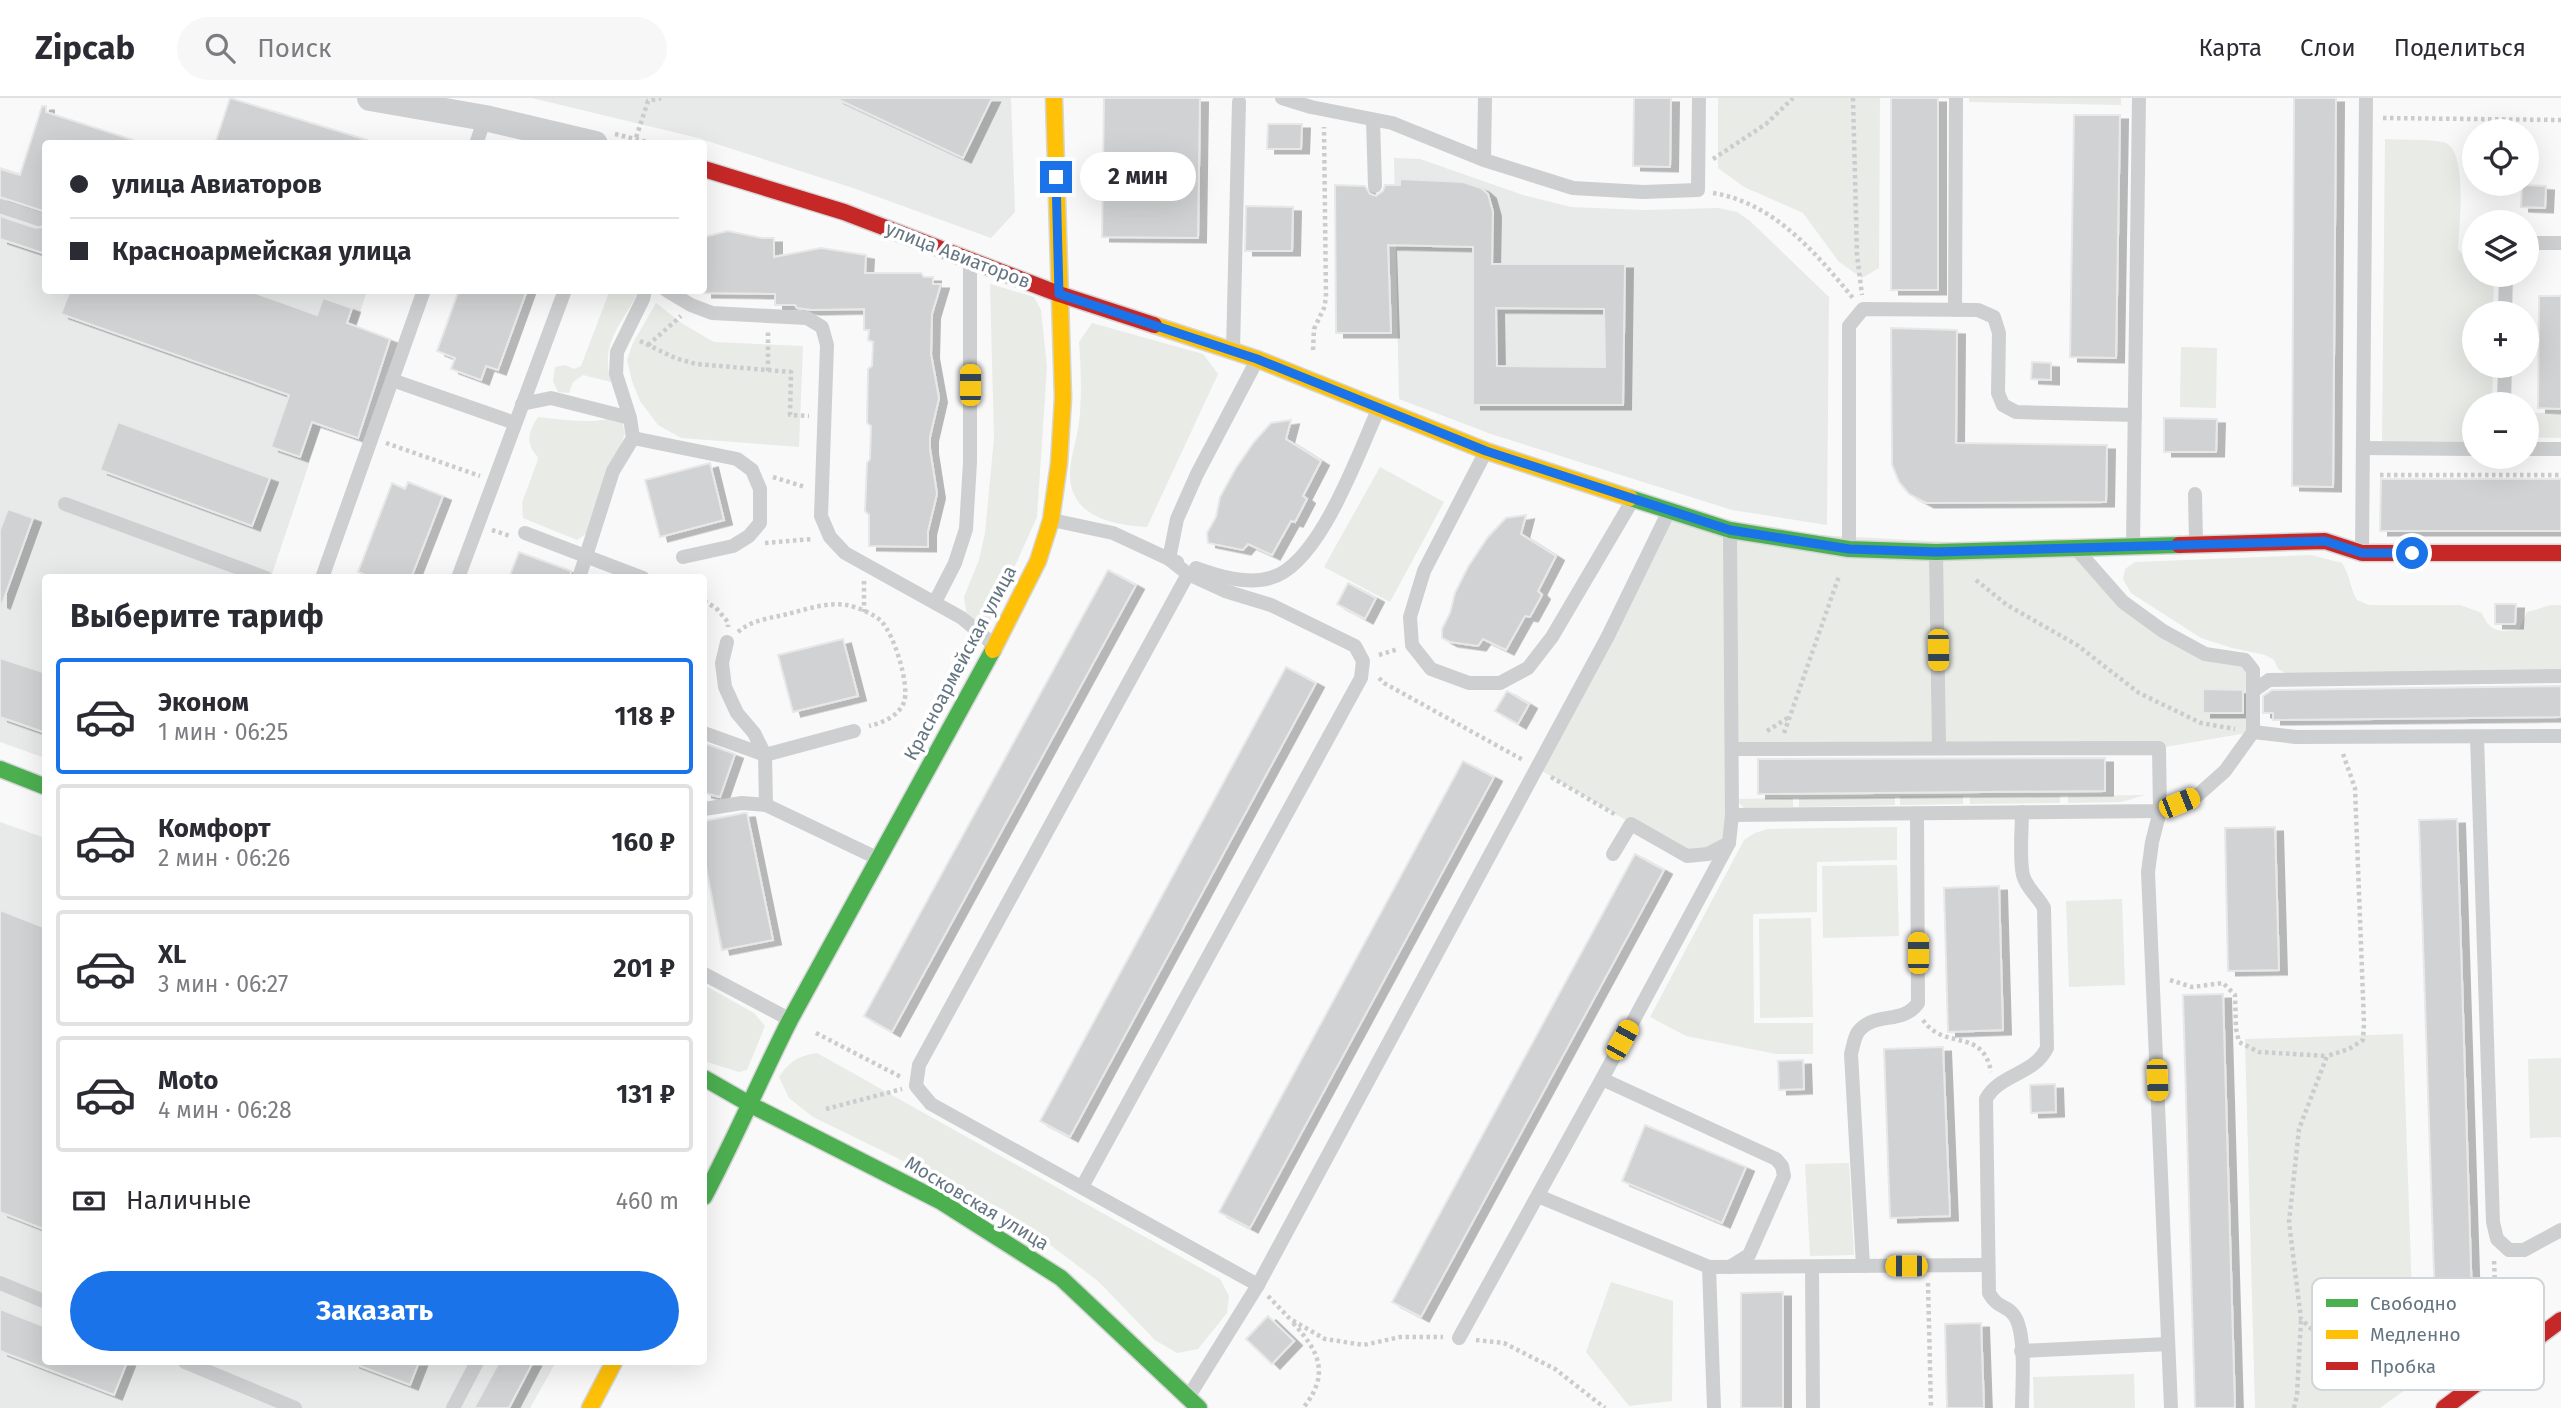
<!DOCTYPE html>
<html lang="ru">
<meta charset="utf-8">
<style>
body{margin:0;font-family:"Fira Sans",sans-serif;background:#f7f7f7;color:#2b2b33;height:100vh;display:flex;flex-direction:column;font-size:26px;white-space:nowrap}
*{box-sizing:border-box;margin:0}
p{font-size:23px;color:#7c7c81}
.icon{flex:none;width:38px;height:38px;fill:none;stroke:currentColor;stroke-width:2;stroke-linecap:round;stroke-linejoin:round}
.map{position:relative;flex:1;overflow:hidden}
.side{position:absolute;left:42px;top:476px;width:665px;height:791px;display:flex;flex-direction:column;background:#fff;border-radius:7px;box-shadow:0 7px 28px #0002}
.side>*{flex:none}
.banner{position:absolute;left:42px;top:42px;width:665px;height:154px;border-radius:7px;box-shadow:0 7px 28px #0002;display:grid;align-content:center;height:154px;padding:0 28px;background:#fff}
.tools{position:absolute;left:2462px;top:21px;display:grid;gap:14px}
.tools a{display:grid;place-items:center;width:77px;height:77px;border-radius:50%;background:#fff;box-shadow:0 7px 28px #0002;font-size:35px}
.end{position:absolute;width:32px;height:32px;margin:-16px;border:9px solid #1a73e8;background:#fff;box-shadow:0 0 0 4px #fff}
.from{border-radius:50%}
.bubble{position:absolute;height:49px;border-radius:24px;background:#fff;box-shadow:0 7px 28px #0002;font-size:23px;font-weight:700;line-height:49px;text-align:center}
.car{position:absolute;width:21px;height:42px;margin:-21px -10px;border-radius:9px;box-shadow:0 0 5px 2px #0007;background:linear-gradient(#f5c518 24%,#345 0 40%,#f5c518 0 76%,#345 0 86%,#f5c518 0)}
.banner b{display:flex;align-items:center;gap:24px;height:66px;font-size:26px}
.banner b+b{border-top:2px solid #e1e1e2}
.banner i{width:18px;height:18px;background:#2b2b33}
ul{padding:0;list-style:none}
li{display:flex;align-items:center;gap:21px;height:116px;margin:0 14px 10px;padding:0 14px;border:4px solid #e1e1e2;border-radius:7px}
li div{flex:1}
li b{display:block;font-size:26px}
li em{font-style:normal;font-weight:700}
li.selected{border-color:#1a73e8}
li>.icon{width:63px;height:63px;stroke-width:1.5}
h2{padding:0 28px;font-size:32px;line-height:84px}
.pay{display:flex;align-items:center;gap:18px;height:77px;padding:0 28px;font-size:26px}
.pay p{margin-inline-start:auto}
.button{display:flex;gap:14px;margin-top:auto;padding:14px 28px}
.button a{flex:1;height:80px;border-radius:42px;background:#1a73e8;color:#fff;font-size:28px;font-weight:700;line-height:80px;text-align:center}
header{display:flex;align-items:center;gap:42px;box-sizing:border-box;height:98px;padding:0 35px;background:#fff;border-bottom:2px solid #e1e1e2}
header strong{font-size:33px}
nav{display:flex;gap:38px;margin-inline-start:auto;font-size:24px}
.search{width:490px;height:63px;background:#f7f7f7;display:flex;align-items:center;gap:18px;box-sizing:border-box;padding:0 24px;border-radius:38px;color:#7c7c81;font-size:26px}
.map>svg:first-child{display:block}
</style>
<header>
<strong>Zipcab</strong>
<div class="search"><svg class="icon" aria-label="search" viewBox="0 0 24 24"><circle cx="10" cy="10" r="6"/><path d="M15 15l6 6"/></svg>Поиск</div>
<nav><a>Карта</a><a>Слои</a><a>Поделиться</a></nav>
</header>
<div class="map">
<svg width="2561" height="1310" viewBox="0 0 2561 1310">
<defs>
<filter id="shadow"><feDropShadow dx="8" dy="4.5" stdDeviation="0" flood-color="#0004"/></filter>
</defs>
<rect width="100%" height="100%" fill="#f9f9f9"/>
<!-- built -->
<g fill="#e8e9e9">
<path d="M532,0H1011L1015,114L991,140L853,90L698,40Z"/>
<path d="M1394,60L1420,61L1523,97L1571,109L1644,112L1718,110L1737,114L1750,123L1829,199L1827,427L1732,412L1491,336L1399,301Z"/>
<path d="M0,69L45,83L46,192L367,193L271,479L46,480L45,660L0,644Z"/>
<path d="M0,724L45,740L46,1264H556L530,1310H0Z"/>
</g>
<!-- green -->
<g fill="#e8ebe6">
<path d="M1718,0H1880L1879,170L1862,180L1839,164L1803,115L1744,89L1718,70Z"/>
<path d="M1969,0H2121V7L1969,4Z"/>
<path d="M2385,41C2398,42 2436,41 2446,45C2468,56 2459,129 2458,151L2463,157L2474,162V177H2494L2493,215H2474V268H2493L2492,306H2474V345L2382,344Z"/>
<path d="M990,186L1034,199L1041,212L1047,269L1037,419L990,523H975L966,513L964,499L979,462L985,435L994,340Z"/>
<path d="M610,192L637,193L635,200C617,232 601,247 611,284L583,277L573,284L569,295L558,294L553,283L555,269L565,267L574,271L581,268Z"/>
<path d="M656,205L683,226L714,244L803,248L799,349L681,340L658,327L640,303L632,283L627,262L633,245Z"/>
<path d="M1092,225L1203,256L1218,276L1147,429C1111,427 1068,418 1070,373C1071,357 1077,341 1079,325C1082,298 1081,271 1079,244Z"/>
<path d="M2181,249L2217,250L2216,310L2180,309Z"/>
<path d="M2527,315H2561V340L2527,339Z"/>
<path d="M538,319C555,321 571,323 588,323C601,323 609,319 622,322L625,336L587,435L577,442L523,420L522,405L537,364L538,359C525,346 528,334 538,319Z"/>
<path d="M1380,369L1444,404L1390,504L1324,469Z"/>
<path d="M1669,414L1730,432L2076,451L2123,504L2205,556L2245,562L2253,634L2159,650L1732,651L1729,745L1687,758L1537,670Z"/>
<path d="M2311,457L2342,465C2350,477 2350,490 2357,502L2369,507H2460L2482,515C2489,534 2500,535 2519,531L2527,514L2551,507H2561V573L2287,576L2278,571L2274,562L2265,557L2232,550L2201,540L2131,495L2123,481L2125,471L2135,464Z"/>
<path d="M2145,697L2121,704L2068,705V698Z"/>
<path d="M1900,698H1963V706L1900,707Z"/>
<path d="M2060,698V705L1970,706V699Z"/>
<path d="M1895,699V707L1799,709V700Z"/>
<path d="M1793,700V709L1744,710L1735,701Z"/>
<path d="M1897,729V762L1817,764V814L1753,816L1754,925H1813V956H1776L1686,938L1650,919L1744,742L1755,735L1768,731Z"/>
<path d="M1897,767L1899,838L1823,840L1822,768Z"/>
<path d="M2122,801L2125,887L2069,889L2066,803Z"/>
<path d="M1811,820L1813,919L1760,920L1759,821Z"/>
<path d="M704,887L754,915L765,928L747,972L739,974L704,963Z"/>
<path d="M2403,936L2415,1285L2380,1310H2255L2245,941Z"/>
<path d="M817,955L1220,1181L1229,1198L1227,1215L1198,1251L1177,1255L1155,1242L1098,1183L1004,1112L813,1019L789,1000L779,979C790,963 798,958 817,955Z"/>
<path d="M2561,960V1039L2530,1040L2528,961Z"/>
<path d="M1849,1065L1854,1157L1810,1158L1805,1066Z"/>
<path d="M1611,1184L1673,1203L1672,1303L1629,1308L1586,1254Z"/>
<path d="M2134,1276L2135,1310H2034L2033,1279Z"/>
</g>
<!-- building -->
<g fill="#d0d2d3" stroke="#e8e8e8" stroke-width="2" fill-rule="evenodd" filter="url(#shadow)">
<path d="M230,0L367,42L366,46H215Z"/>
<path d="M835,0H992L963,60Z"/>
<path d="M1104,0H1200L1198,140L1102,139Z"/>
<path d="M1634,0H1671L1670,69L1633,68Z"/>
<rect x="1891" y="0" width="47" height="192"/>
<path d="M2294,0H2336L2333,389L2292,388Z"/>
<path d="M42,8H46V14L133,42V46H46V114L0,99V71L20,77Z"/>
<path d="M2074,17H2120L2116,260L2070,259Z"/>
<path d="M1268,26H1302L1301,51H1267Z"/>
<path d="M1400,81L1463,84L1481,90L1488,96L1493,114L1492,166H1625L1623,307H1473V149L1388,147L1391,235H1336L1335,87L1365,88L1370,96L1376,98L1383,93L1385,87H1400ZM1496,210L1604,211L1605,269L1497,268Z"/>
<path d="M2522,87L2546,88L2545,110L2521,109Z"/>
<path d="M1246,108L1293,109L1292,153H1245Z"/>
<path d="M0,118L36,130L46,128V156L0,141Z"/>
<path d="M728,133L762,140H774V159L821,150L866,157L865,175H921L924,179H933V186H941L932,216L931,256L939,300L930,339V351L937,396L928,433V449L869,448V417L865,413L867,365L870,361L871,328L867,325L868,271L872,268L873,244L868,242L869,232H864V211L812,212L797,210L795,207H775V196L704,195V139Z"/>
<path d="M70,192H247L317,217L323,200L352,210L347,225L390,241L358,340L312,324L300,359L271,349L289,297L61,216Z"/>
<path d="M459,192H527L498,272L486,268L481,282L451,271L455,260L437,253Z"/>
<path d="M2539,198H2561V311L2538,310Z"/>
<path d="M1891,230L1957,232L1956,345L2107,347L2106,404L1926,405L1909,396L1899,384L1892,367Z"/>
<path d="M2032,264L2051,265V282L2031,281Z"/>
<path d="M2164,320L2217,321L2216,354H2164Z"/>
<path d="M1291,322L1286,341L1321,363L1303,398L1307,401L1295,424L1291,423L1272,457L1248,446L1243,452L1208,445L1207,435L1216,419L1220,399L1236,370L1254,344L1271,325Z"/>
<path d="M118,324L270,380L252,428L100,372Z"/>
<path d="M710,365L724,422L660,439L645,382Z"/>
<path d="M2381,381H2561V433H2380Z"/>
<path d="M408,384L443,398L411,480H373L358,474L392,385L405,391Z"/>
<path d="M8,411L33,420L2,506L0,505V432Z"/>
<path d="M1526,417L1521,436L1556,458L1538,493L1542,497L1530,519L1525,518L1506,552L1483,541L1478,548L1450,544L1442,540V531L1450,515L1455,495L1468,469L1488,439L1506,420Z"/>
<path d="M519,454L571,473L570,480H509Z"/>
<path d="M1108,472L1136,487L892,934L864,918Z"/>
<path d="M1348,485L1376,500L1365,521L1337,506Z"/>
<path d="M2495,506H2516L2515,526H2495Z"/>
<path d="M843,541L858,598L793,614L778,557Z"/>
<path d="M0,560L46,575V635L0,619Z"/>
<path d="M1286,569L1316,585L1070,1039L1040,1023Z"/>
<path d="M2561,588V619L2273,622V615H2263V598L2272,592Z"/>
<path d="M2203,591L2243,592V615H2203Z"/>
<path d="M1507,593L1529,606L1518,626L1495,613Z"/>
<path d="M704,645L735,656L720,699L704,695Z"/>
<path d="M2105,660V693L1758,696V661Z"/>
<path d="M1463,663L1494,679L1250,1130L1219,1114Z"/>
<path d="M744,715H747L773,842L722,852L704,759V723Z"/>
<path d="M2457,721L2473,1235L2436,1237L2419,722Z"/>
<path d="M2275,729L2279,872L2228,873L2225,730Z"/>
<path d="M1635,756L1664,772L1421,1219L1392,1204Z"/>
<path d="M1999,788L2003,932L1948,934L1944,790Z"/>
<path d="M0,812L46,830V1132L0,1114Z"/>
<path d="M2223,896L2235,1310H2195L2183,897Z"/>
<path d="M1943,949L1950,1118L1890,1120L1884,951Z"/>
<path d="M1803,962L1804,991L1779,992L1778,963Z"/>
<path d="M2055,986L2056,1014L2031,1015L2030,987Z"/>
<path d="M1645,1027L1746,1069L1722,1125L1622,1083Z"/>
<path d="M1783,1194V1310H1741V1195Z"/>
<path d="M0,1211L46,1229V1264H127L114,1297L0,1253Z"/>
<path d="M1268,1218L1294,1243L1272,1266L1246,1241Z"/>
<path d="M1981,1225L1984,1310H1947L1945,1226Z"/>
<path d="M352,1264H419L410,1287L352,1265Z"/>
<path d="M499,1264H533L509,1310H474Z"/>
</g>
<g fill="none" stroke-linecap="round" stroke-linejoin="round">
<!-- fast casing -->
<g stroke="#d5d6d7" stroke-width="19">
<g id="fast">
<path d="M1630,400L1730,432L1849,451L1936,454L2179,447"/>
<path d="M0,671L46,689"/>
<path d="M704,980L751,1007L940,1103L1061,1180L1199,1310"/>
<path d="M704,1099C735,1041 760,981 790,922L993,552"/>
</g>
</g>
<!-- slow casing -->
<g stroke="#d5d6d7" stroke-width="19">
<g id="slow">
<path d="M1154,227L1257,261L1486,353L1630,400"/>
<path d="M993,552L1038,463L1051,422L1059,365L1063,300L1054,0"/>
<path d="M590,1310L614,1264"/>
</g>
</g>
<!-- jam casing -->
<g stroke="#d5d6d7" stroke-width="19">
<g id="jam">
<path d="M704,71L844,114L1059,196L1154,227"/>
<path d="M2179,447L2325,443L2362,455H2561"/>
<path d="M2444,1310L2561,1222"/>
</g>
</g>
<!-- path -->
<g stroke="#cbcccd" stroke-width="4.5" stroke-dasharray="3.5 3.5" stroke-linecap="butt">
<path d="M1853,0L1857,157L1862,197"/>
<path d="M2383,20L2561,22"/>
<path d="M615,36L655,46"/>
<path d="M634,46L648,3L661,0"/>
<path d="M1713,61L1766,26L1793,0"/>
<path d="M1713,95C1774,105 1815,154 1853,200"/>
<path d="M640,243L675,260L696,266L791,274L790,317L809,318"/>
<path d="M648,247L681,218"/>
<path d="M1313,252L1314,231L1324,210L1326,200L1324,29"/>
<path d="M768,273V233"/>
<path d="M386,345L480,378"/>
<path d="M2380,377H2561"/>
<path d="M773,379L805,389"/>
<path d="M492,432L510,438"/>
<path d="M765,445L812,441"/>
<path d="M1976,482L2007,507L2077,547L2139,595L2201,625L2235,631"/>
<path d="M864,483V514"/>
<path d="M704,503L716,510L728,524V529"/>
<path d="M738,534C751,522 771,520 788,516C807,511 827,504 847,507C857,509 874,516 881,523C894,536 910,587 904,604C899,618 882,625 869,628"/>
<path d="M1379,557L1398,551"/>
<path d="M1379,580L1384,585L1523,662"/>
<path d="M1767,633L1789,619"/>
<path d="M1784,635L1839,478"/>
<path d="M2343,656L2355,690L2364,925L2363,942L2349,951L2327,958L2299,1031L2289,1124L2301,1221L2347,1265L2386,1280L2430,1282"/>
<path d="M1551,679L1616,717"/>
<path d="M2170,882L2192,889L2223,885L2235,897L2236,931L2239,944L2259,954L2327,958"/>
<path d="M1923,922C1944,953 1983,929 1991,974"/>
<path d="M816,935L901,979"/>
<path d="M826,1011L902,991"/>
<path d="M2494,1163L2497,1235"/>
<path d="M1928,1185L1931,1310"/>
<path d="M1268,1198L1290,1221L1325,1241L1364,1247L1400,1239H1443"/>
<path d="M1293,1225C1320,1254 1330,1277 1303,1310"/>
<path d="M1476,1242L1504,1245L1555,1271L1605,1310"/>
<path d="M2294,1310L2297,1297L2301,1222"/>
</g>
<!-- lane -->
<g stroke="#cecfd0" stroke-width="14">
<path d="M1282,0L1311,9L1392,25L1484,62L1573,90L1643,94L1698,92L1699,0"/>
<path d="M1373,22L1375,88"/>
<path d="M476,46L485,20"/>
<path d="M1484,62L1485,0"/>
<path d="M0,108L39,121"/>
<path d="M2527,145H2561"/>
<path d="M666,192L691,207L712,215L807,220L822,229L827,247L821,418L830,439L845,455L962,520L994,547"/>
<path d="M1955,212L1956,0"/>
<path d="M2505,215L2506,177"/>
<path d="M1233,252L1239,4"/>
<path d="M392,282L515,325"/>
<path d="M522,306L551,300L630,320"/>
<path d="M2504,306L2505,268"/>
<path d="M633,340L737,361L752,372L760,391V425L749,438L733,448L683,459"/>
<path d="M2363,350L2474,351"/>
<path d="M2527,351H2561"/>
<path d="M1485,355L1424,473L1410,519L1412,547L1431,571L1469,585H1500L1528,570L1552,539L1632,403"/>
<path d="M2195,396L2196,444"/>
<path d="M65,406L266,480"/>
<path d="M1052,422L1113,435L1169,461L1188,476L1225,493L1271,507L1355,548L1363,563L1361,580L1082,1089"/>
<path d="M525,435L643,480"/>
<path d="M2133,447L2139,0"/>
<path d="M1849,448V228L1863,211L1978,212L1994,219L1999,235L1998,295L2003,307L2016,314L2135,317"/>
<path d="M2079,454L2123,504L2163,533L2205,556L2245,562L2253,572V634"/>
<path d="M2362,454L2366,0"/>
<path d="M1936,455L1939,649"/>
<path d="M1177,464L1169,461L1177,421L1197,376L1256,264"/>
<path d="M1196,470C1218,478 1247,487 1270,480C1319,468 1358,356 1378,312"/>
<path d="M1188,476L919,967L916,988L931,1006L1258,1187"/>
<path d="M322,480L424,192"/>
<path d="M458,480L565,192"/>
<path d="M579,480L613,373L633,340L630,320L616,276L617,254L643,201L645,192"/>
<path d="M935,504L955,465L966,431L970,364V165"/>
<path d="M727,544L722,565L725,589L737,615L754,635L765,657L766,707"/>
<path d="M2253,593L2269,582L2561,578"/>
<path d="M704,635L765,657L854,633"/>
<path d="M2477,639L2493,1124L2497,1141L2509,1152H2524L2561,1132"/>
<path d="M1732,651L2159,650L2160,713L2152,744L2148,774L2171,1310"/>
<path d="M704,711L742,705L766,707L877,760"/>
<path d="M1732,717L2160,713L2198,697L2225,673L2253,634L2296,639L2561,638"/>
<path d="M1613,756L1631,726L1687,758L1708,756L1729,745"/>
<path d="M704,876L789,921"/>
<path d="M1602,981L1776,1061L1782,1068L1784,1078L1749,1157L1730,1169"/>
<path d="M1538,1098L1709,1169L1986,1167"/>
<path d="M1863,1168L1851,956C1853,949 1854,940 1858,934C1874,913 1903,927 1918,905L1917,716"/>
<path d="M1709,1169L1714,1310"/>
<path d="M1812,1169L1813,1310"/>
<path d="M0,1185L46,1204"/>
<path d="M1459,1240L1602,981L1729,745L1732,717L1730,435"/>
<path d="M2021,1253L2168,1246"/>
<path d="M185,1264L295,1310"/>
<path d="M1189,1298L1258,1187L1608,538L1668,415"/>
<path d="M453,1310L477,1264"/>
<path d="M2022,1310C2022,1288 2027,1232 2013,1216C2005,1206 1998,1211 1989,1195L1986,1001C1999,976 2034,977 2047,950L2044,810C2038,798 2026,790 2023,777C2019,760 2022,732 2022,714"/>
</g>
<!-- street -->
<path stroke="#cecfd0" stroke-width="26" d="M370,0L485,20L595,46"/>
<!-- fast -->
<use href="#fast" stroke="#4caf50" stroke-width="16"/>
<!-- slow -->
<use href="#slow" stroke="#ffc107" stroke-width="16"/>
<!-- jam -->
<use href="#jam" stroke="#c62828" stroke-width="16"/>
</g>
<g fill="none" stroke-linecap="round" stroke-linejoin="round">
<!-- route -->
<path stroke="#1a73e8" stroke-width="9" d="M1056,79L1059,196L1257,261L1486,353L1730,432L1849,451L1936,454L2325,443L2362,455H2412"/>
</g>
<g text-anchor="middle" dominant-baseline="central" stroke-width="7" stroke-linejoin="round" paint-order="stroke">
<!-- street labels -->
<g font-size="19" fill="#657683" stroke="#fff">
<text transform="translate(958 157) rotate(21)">улица Авиаторов</text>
<text transform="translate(960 565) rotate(-62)">Красноармейская улица</text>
<text transform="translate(977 1105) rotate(31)">Московская улица</text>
</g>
</g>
<!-- legend -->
<rect x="2312" y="1180" width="232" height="112" rx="10" fill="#fff" stroke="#d1d6da" stroke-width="2"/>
<rect x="2326" y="1201" width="32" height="8" fill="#4caf50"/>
<rect x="2326" y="1232" width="32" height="9" fill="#ffc107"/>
<rect x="2326" y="1264" width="32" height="8" fill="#c62828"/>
<g font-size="19" fill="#657683">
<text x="2370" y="1212">Свободно</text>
<text x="2370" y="1243">Медленно</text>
<text x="2370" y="1275">Пробка</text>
</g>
</svg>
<div class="tools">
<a><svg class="icon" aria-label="locate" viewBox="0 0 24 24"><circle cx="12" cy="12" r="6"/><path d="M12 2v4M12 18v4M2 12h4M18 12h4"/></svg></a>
<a><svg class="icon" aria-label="layers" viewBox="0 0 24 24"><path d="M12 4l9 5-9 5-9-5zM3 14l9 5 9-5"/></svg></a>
<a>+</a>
<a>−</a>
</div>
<i class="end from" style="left:2412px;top:455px"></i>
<i class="end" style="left:1056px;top:79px"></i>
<div class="bubble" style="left:1080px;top:54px;width:116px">2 мин</div>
<i class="car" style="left:970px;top:287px;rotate:0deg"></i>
<i class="car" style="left:1938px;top:552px;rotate:179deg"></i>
<i class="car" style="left:2179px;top:705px;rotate:68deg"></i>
<i class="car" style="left:1918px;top:855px;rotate:0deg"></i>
<i class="car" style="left:1622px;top:942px;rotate:29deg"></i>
<i class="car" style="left:2157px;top:982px;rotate:178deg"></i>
<i class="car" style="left:1906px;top:1168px;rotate:270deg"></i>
<div class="banner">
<b><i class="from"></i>улица Авиаторов</b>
<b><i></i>Красноармейская улица</b>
</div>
<section class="side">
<h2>Выберите тариф</h2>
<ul>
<li class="selected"><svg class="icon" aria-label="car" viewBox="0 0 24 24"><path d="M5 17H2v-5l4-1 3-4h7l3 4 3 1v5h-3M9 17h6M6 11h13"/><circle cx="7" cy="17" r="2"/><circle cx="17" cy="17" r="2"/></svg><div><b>Эконом</b><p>1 мин · 06:25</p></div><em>118 ₽</em></li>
<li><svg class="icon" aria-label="car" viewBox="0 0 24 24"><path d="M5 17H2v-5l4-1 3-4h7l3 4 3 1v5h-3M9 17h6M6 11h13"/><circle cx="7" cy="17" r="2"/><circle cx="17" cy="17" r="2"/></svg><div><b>Комфорт</b><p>2 мин · 06:26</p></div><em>160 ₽</em></li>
<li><svg class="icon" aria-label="car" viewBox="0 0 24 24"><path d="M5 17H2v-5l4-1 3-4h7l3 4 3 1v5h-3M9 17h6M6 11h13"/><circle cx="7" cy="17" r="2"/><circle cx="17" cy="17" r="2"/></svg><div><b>XL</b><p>3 мин · 06:27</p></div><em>201 ₽</em></li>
<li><svg class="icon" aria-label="car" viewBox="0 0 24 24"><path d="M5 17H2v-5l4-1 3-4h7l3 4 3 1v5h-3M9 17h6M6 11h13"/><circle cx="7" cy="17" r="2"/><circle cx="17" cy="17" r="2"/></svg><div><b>Moto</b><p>4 мин · 06:28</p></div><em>131 ₽</em></li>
</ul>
<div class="pay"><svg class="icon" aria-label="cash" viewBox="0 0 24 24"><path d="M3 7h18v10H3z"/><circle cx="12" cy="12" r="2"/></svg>Наличные<p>460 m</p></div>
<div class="button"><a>Заказать</a></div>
</section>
</div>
